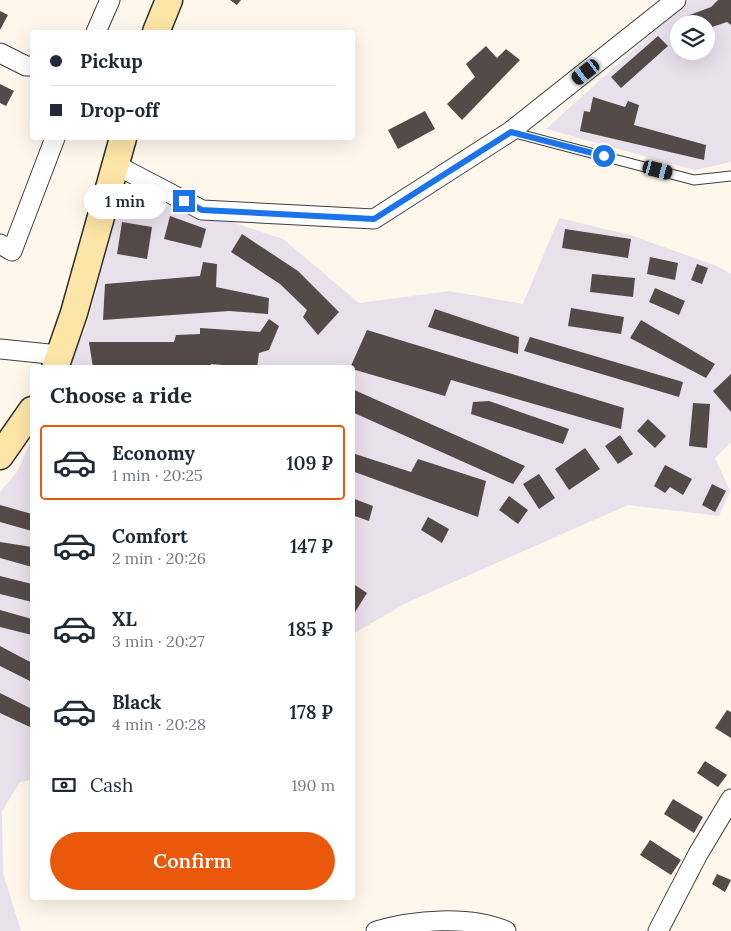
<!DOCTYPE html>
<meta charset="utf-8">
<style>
body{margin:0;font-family:Lora,serif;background:#f6f6f7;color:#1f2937;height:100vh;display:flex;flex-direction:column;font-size:19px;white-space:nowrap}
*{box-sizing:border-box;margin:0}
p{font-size:16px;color:#747a83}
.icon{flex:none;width:28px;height:28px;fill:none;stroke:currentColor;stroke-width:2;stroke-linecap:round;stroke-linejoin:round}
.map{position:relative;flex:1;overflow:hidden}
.details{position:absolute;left:30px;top:365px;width:325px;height:535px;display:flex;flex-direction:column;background:#fff;border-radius:5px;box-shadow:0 5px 20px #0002}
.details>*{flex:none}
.top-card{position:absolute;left:30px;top:30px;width:325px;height:110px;border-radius:5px;box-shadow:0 5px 20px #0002;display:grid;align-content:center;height:110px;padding:0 20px;background:#fff}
.controls{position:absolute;left:670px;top:15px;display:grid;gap:10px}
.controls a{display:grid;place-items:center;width:45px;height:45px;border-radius:50%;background:#fff;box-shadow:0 5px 20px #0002;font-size:25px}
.end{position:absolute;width:22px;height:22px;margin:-11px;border:6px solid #1a73e8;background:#fff;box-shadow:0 0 0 2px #fff}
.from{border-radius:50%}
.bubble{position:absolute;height:35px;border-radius:18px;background:#fff;box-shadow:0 5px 20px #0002;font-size:16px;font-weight:600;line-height:35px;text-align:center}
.car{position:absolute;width:15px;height:30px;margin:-15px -8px;border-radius:6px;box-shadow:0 0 4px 1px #0007;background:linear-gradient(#222 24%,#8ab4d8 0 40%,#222 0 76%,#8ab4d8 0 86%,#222 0)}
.top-card b{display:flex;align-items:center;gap:18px;height:48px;font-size:19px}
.top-card b+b{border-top:1px solid #e0e1e3}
.top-card i{width:12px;height:12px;background:#1f2937}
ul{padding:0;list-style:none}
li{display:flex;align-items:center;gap:15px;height:75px;margin:0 10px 8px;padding:0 10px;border:2px solid transparent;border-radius:5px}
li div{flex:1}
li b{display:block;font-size:19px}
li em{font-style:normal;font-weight:600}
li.selected{border-color:#ea580c}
li>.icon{width:45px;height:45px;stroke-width:1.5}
h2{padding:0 20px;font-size:22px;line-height:60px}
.pay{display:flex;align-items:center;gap:12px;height:55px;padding:0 20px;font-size:19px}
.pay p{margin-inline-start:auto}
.button{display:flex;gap:10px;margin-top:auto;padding:10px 20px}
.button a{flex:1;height:58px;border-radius:30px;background:#ea580c;color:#fff;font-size:20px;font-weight:600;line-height:58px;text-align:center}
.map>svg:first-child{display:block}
</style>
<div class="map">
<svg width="731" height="931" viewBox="0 0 731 931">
<rect width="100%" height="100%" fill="#fff7eb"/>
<!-- industrial -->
<g fill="#e8e0eb" fill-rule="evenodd">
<path d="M689,0H731V162L695,170L546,129ZM679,24H706V51H679Z"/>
<path d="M119,205H180L283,239L359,303L450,291L523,304L559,218L630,235L717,266L731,274V442L715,458L730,491L719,516L628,505L406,603L353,634L352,368H67L86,328Z"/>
<path d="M32,439V780L20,782L2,811L3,873L21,931H0V492L17,472Z"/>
</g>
<!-- building -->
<g fill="#544b48">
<path d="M230,0H241L237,5Z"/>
<path d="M718,0H731V25L727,22L706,29V24H690L687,16L711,7Z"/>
<path d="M0,11L8,15L0,30Z"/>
<path d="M658,36L668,46L621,88L611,77Z"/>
<path d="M486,46L497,58L506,49L520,60L462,120L447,104L475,77L466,64Z"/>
<path d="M0,84L14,91L6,106L0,103Z"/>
<path d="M593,97L625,107L628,101L639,105L634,125L706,145L704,160L580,131L584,111L590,112Z"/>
<path d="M425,111L435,129L398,149L388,130Z"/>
<path d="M170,216L206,229L201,248L164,239Z"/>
<path d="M122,222L152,227L147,259L117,254Z"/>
<path d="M565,229L631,239L628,258L562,248Z"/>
<path d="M242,234L298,271L339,312L318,335L303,317L307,310L280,284L231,252Z"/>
<path d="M650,257L678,263L675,280L647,274Z"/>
<path d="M203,262L217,264L216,287L269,298L268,314L229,311L103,320L105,284L200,276Z"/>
<path d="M697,264L708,268L702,284L691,280Z"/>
<path d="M592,274L635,278L633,297L590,292Z"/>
<path d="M655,288L685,301L679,315L649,302Z"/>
<path d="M571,308L624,317L621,334L568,326Z"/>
<path d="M435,309L519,337L518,354L428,327Z"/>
<path d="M269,319L279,326L269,350L259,353L257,368L211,364V368H93L89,342H174L176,335L200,334V328L260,332Z"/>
<path d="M641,320L715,364L706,378L630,338Z"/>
<path d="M367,330L624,408L621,429L451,380L445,396L352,369L350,368Z"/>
<path d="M530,337L683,382L679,397L524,351Z"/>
<path d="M731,374V412L713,391Z"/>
<path d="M352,389L525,466L513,484L352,412Z"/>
<path d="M489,401L569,429L563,444L471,414L473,402Z"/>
<path d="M693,403L710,404L707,448L689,446Z"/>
<path d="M648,419L666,436L655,448L637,431Z"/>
<path d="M620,435L633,454L618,464L605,446Z"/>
<path d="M585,448L600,469L569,490L555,469Z"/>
<path d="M352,453L411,472L418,459L486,481L478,517L352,471Z"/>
<path d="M665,465L692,479L683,495L670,487L665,493L654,486Z"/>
<path d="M539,474L555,498L539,509L523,484Z"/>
<path d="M712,484L726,491L715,512L702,505Z"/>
<path d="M509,496L528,510L518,524L499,510Z"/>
<path d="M352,498L373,506L369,521L352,515Z"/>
<path d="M0,505L32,514V531L0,522Z"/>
<path d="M428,517L449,529L442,543L421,530Z"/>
<path d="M0,542L32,547V567L0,558Z"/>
<path d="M0,576L32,584V602L0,594Z"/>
<path d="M352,583L367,593L352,617Z"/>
<path d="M0,610L32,619V635L0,627Z"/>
<path d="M0,646L32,663V682L0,666Z"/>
<path d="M0,693L32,709V728L0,713Z"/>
<path d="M727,710L731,712V738L715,728Z"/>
<path d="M705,761L727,775L718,787L697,773Z"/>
<path d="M673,799L703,817L694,833L664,814Z"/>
<path d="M650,840L681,860L671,875L640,855Z"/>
<path d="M717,874L731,880L725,892L712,884Z"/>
</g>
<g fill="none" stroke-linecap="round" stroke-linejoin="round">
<!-- lane casing -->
<g stroke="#3f3f3f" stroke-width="11">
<path id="lane" d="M511,132L694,180L731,176"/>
</g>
<!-- street casing -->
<g stroke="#3f3f3f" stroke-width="21">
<g id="street">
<path d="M96,32L110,0"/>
<path d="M0,53L26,66H32"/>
<path d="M114,164L202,210L374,219L511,131L676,0"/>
<path d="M0,244L12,251L55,138"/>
<path d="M0,349L59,355"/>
<path d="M376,931C413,920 469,915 506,931"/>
<path d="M658,931L698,854L731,799"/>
</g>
</g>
<!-- secondary casing -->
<g stroke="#2e2e2e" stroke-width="29">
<g id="secondary">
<path d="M156,32L169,0"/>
<path d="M55,368L74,313L123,138"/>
<path d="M0,456L32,410"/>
</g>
</g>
<!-- lane -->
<use href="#lane" stroke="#fff" stroke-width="9"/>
<!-- street -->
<use href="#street" stroke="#fff" stroke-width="19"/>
<!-- secondary -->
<use href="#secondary" stroke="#fde5a7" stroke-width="26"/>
</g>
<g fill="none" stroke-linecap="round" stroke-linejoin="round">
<!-- route -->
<path stroke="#1a73e8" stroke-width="6" d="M184,201L202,210L374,219L511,132L604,156"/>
</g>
</svg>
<div class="controls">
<a><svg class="icon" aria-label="layers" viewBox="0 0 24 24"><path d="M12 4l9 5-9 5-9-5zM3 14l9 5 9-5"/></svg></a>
</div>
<i class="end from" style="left:604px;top:156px"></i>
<i class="end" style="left:184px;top:201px"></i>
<div class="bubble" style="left:84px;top:184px;width:82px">1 min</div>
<i class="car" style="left:586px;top:72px;rotate:232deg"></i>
<i class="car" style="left:658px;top:170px;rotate:105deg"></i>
<div class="top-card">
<b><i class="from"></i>Pickup</b>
<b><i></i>Drop-off</b>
</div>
<section class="details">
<h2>Choose a ride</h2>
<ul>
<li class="selected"><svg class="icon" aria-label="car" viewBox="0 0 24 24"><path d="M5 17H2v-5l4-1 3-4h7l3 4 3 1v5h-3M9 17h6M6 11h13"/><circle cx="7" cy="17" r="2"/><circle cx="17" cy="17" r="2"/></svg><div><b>Economy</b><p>1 min · 20:25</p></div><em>109 ₽</em></li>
<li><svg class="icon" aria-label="car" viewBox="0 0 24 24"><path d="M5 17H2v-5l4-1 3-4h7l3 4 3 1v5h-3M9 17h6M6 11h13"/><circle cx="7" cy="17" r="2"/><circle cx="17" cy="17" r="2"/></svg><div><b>Comfort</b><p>2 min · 20:26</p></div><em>147 ₽</em></li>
<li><svg class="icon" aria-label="car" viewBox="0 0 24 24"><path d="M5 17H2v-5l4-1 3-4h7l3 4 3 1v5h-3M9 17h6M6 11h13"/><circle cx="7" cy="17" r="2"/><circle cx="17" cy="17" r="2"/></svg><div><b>XL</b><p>3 min · 20:27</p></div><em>185 ₽</em></li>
<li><svg class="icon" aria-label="car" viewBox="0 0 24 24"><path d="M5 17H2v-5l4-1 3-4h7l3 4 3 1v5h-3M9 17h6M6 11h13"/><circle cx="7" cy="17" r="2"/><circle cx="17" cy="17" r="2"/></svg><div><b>Black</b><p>4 min · 20:28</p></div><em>178 ₽</em></li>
</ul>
<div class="pay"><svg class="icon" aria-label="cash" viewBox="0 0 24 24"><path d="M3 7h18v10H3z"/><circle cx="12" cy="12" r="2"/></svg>Cash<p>190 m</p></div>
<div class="button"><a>Confirm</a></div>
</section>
</div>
